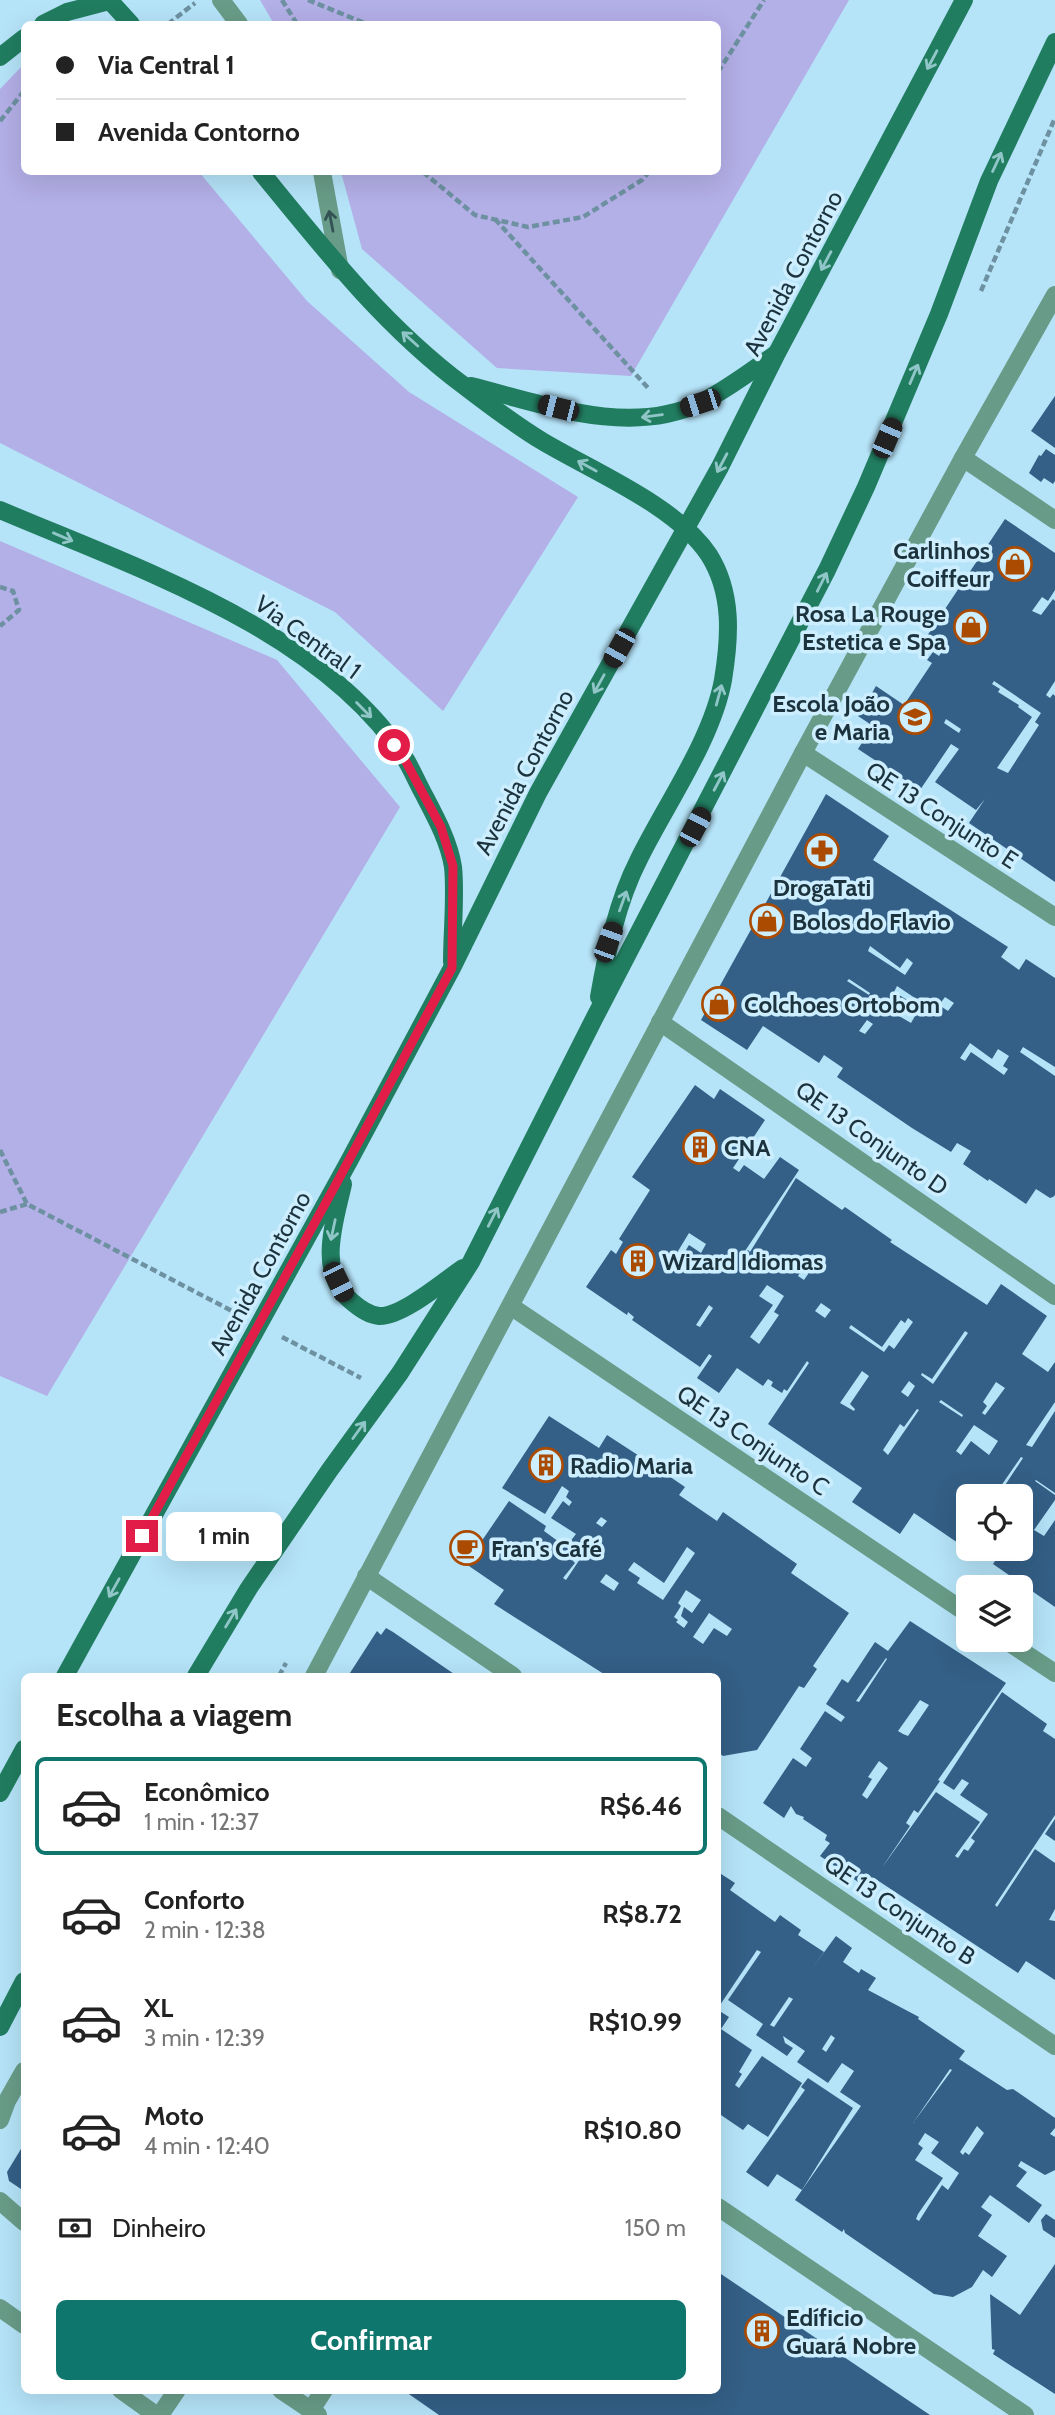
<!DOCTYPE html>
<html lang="pt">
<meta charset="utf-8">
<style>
body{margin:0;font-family:Cabin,sans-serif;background:#f6f6f6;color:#222;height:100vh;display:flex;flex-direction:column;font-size:26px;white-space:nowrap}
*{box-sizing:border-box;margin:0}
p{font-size:23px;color:#767676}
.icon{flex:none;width:38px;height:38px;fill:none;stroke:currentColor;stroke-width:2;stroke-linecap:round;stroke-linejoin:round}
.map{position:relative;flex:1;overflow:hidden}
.side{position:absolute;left:21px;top:1673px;width:700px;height:721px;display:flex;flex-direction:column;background:#fff;border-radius:10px;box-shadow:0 7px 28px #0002}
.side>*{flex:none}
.banner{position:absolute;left:21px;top:21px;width:700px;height:154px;border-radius:10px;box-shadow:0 7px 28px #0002;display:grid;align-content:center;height:154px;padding:0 35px;background:#fff}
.controls{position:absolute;left:956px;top:1484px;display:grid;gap:14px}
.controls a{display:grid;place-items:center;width:77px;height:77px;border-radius:10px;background:#fff;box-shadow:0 7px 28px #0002;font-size:35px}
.end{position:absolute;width:32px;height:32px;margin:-16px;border:9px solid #e11d48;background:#fff;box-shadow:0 0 0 4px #fff}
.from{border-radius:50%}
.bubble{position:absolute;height:49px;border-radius:10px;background:#fff;box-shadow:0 7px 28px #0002;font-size:23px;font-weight:700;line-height:49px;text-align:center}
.car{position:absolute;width:21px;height:42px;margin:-21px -10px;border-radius:9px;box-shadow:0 0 5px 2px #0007;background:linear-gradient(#222 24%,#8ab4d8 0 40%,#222 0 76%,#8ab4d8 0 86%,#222 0)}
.banner b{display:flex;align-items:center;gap:24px;height:66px;font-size:26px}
.banner b+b{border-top:2px solid #e0e0e0}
.banner i{width:18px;height:18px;background:#222}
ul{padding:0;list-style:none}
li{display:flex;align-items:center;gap:21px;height:98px;margin:0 14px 10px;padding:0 21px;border:4px solid transparent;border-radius:10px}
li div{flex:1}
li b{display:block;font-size:26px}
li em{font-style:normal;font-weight:700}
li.selected{border-color:#0f766e}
li>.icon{width:63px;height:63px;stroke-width:1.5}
h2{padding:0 35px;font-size:32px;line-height:84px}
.pay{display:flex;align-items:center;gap:18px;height:77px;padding:0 35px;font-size:26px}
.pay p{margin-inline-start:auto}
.action{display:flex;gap:14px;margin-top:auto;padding:14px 35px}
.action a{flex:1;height:80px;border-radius:10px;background:#0f766e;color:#fff;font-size:28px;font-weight:700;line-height:80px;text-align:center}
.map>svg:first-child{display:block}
</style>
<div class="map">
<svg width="1055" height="2415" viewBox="0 0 1055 2415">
<rect width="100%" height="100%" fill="#b5e3f8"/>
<!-- green -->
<g fill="#b3afe7">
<path d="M260,0H849L631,376L497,368L362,249L341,172H718V24H274Z"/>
<path d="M24,64V172H199L307,301L409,392L578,497L443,711L335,612L0,443V89Z"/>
<path d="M0,541L277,660L400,807L47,1396L0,1376Z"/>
</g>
<!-- building -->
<g fill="#345f86" fill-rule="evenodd">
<path d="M1055,396V448L1031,431Z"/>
<path d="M1046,449L1055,455V481L1053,484L1044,478L1041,482L1029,473L1039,455L1041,456Z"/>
<path d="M1005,519L1055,553V590L1048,601L1042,597L1032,611L1041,615L1053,599L1055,601V681L1046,695L1050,698L1053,694L1055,696V882L969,823L985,799L976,810L935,782L959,749L951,744L920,790L858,749L873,726L858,716L872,693L876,686L904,705L932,663L927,660L933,652L939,656L945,647L927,636ZM994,681L1041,713L1035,722L1039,725L1008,773L997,768L1032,717L1018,707L1019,705L998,692L1000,689L992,684ZM946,719L961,729L959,733L944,723Z"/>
<path d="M826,794L889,836L873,860L1008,947L1001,957L1019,970L1026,959L1055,978V1067L1023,1047L1020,1052L1055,1076V1195L1053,1197L1050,1198L1036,1189L1026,1204L989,1179L988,1181L963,1164L971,1151L957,1143L951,1152L912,1128L837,1077L843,1068L824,1055L819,1063L763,1026L747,1050L701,1020ZM870,946L900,968L907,958L913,963L905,975L868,951ZM849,979L870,993L869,995L847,981ZM897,986L918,1000L914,1005L919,1009L911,1023L899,1016L909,1001L894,992ZM945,997L954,1003L948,1011L939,1005ZM867,1020L873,1024L865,1034L859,1031ZM970,1043L992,1059L998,1049L1009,1056L1003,1066L1008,1069L1004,1075L971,1052L965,1061L960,1058Z"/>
<path d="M695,1085L714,1099L720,1089L765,1120L733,1168L739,1172L744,1165L764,1179L780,1157L799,1170L743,1254L748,1250L750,1252L796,1178L842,1210L845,1207L892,1240L890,1242L987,1305L1001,1284L1047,1316L1022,1354L1048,1372L1055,1362V1402L1026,1445L1032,1447L1055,1411V1493L1036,1480L1035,1481L1055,1495V1500L1034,1530L1044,1536L1055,1520V1607L993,1564L999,1555L990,1549H1020V1496H998L1023,1458L1021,1457L994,1496H968V1539L966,1538L961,1545L914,1513L900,1534L852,1502L862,1488L768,1424L809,1363L807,1361L787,1391L784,1389L782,1393L771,1386L773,1382L768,1379L763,1386L737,1368L719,1393L697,1378L712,1356L709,1354L700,1367L632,1320L634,1317L628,1312L627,1315L586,1287L611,1250L616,1254L623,1242L619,1239L650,1190L632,1177ZM689,1233L706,1244L701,1253L689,1245L680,1260L675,1256ZM812,1254L819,1258L804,1280L798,1276ZM767,1285L784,1296L774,1312L779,1315L759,1344L750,1337L773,1305L759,1296ZM821,1303L831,1310L825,1318L815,1311ZM709,1305L713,1308L700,1327L696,1325ZM908,1318L913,1322L894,1349L889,1345L884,1352L849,1328L851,1325L882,1347L901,1320L905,1323ZM965,1331L968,1333L933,1384L921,1375L922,1373L932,1379ZM862,1371L869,1376L850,1404L855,1409L854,1411L840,1403ZM909,1381L915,1386L908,1397L901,1392ZM996,1382L1005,1388L985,1415L982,1413L987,1406L983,1402ZM941,1400L963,1415L962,1417L939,1402ZM917,1409L919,1410L888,1455L883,1450L900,1424L904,1427ZM974,1425L998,1441L989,1455L971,1441L961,1455L956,1451Z"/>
<path d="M549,1416L599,1448L607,1435L647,1461L685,1487L679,1495L717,1521L723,1512L797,1564L791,1573L849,1613L813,1666L817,1669L804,1688L799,1686L757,1750L723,1756L718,1752V1676H607L494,1604L504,1590L466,1564L509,1501L546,1526L544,1531L566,1547L576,1534L551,1518L563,1501L569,1506L572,1502L566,1497L569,1491L562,1486L545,1514L502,1488ZM601,1517L607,1521L602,1527L596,1523ZM687,1547L695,1553L663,1600L637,1583L640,1578L628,1570L634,1562L664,1583ZM576,1556L580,1559L566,1580L563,1578L575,1563L573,1561ZM606,1574L619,1583L614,1591L600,1582ZM686,1590L701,1600L692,1613L684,1607L681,1616L688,1622L684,1628L676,1622L678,1620L674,1617L681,1606L678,1603ZM709,1613L732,1629L727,1636L714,1628L703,1644L693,1637Z"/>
<path d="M910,1621L1006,1683L938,1780L940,1781L918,1813L914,1810L906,1823L910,1826L881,1869L936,1792L980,1822L955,1856L958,1858L964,1849L968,1851L975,1841L971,1838L988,1814L960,1795L969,1783L962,1779L954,1790L943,1783L1002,1692L1047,1724L1043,1731L1055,1739V1815L995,1905L997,1907L1035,1849L1055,1863V1909L1049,1920L1055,1921V1980L1026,1961L1018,1973L874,1878L867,1888L820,1856L830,1843L825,1840L827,1835L803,1819L804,1817L796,1814L791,1806L784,1818L763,1803L793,1758L806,1767L812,1758L800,1749L825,1711L841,1722L845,1717L826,1704L842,1679L848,1683L875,1642L888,1651ZM886,1658L887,1659L859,1702L856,1701ZM920,1700L929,1705L908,1736L903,1734L898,1731ZM879,1761L888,1768L867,1799L862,1795L872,1779L868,1777Z"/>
<path d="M386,1628L393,1632L457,1676H348L377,1631L381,1635Z"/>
<path d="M1055,1819V1841L1045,1834Z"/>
<path d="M718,1872L735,1883L730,1890L775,1922L780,1915L801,1930L798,1935L824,1952L811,1970L836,1936L852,1948L843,1962L859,1973L861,1969L876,1978L868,1990L919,2017L918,2019L965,2051L959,2059L1007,2090L1013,2089L1055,2118V2128L1050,2134L1055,2137V2170L1045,2175L1021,2161L1018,2166L1027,2172L1016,2186L1042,2205L1029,2223L990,2195L981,2207L992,2215L978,2236L1007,2256L992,2277L983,2270L972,2287L953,2297L934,2294L845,2233L844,2229L842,2232L795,2200L861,2106L840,2092L854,2071L842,2063L828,2083L797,2062L805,2051L783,2036L785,2043L793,2048L787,2056L756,2035L763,2024L728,2000L761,1952L757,1950L718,2008ZM789,1997L793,1999L774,2027L770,2025ZM831,2035L835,2038L826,2052L822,2049ZM950,2069L952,2070L913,2123ZM977,2126L984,2133L969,2155L965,2152L963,2155L960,2152ZM925,2133L939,2142L931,2153L959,2173L948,2190L942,2185L919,2221L916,2219L918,2214L943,2178L915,2160L923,2148L918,2144Z"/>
<path d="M718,2010L729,2017L721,2029L752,2050L739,2072L742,2074L735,2085L739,2088L762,2056L802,2083L768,2137L748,2124L743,2130L718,2113Z"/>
<path d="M808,2078L853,2108L802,2190L777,2174L768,2187L746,2172L805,2090L801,2087Z"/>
<path d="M24,2144V2191L9,2181L7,2172Z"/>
<path d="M1046,2214L1055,2220V2238L1043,2230L1041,2220Z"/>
<path d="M1055,2264V2394L993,2354L995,2350L992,2349L990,2294L1020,2315Z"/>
<path d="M718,2272L930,2415H439L403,2390H718Z"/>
</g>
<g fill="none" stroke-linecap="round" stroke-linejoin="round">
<!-- path -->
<g stroke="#6d91a1" stroke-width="4.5" stroke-dasharray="7 3.5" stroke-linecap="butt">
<path d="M282,0L297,24"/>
<path d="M308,0L367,24"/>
<path d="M168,24L195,3"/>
<path d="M718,72L764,0"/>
<path d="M0,121L24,91"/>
<path d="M423,172L475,215L528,227L583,217L642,180L649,172"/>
<path d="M495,219L649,389"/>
<path d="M981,291L1055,118"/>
<path d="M0,587L13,591L19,610L0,626"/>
<path d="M0,1150L27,1204L234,1312"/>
<path d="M0,1212L27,1204"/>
<path d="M282,1337L361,1378"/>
<path d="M279,1676L286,1663"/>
</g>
<!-- service -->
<g stroke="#699c88" stroke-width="18">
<path d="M221,0L239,24"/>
<path d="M322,172L340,270"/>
<path d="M0,2120L7,2101L24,2071"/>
</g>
<!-- minor -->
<g stroke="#699c88" stroke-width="18">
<path d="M963,458L1055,520"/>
<path d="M803,753L1055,917"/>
<path d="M660,1022L1055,1296"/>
<path d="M512,1307L968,1614"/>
<path d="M366,1576L513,1676"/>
<path d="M1005,1640L1055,1673"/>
<path d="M314,1676L803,753L963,458L1055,295"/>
<path d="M718,1816L1055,2046"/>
<path d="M718,2207L1025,2415"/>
<path d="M311,2410L324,2390"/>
</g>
<!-- tertiary -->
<g stroke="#699c88" stroke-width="18">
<path d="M0,2201L24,2222"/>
<path d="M0,2308L24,2325"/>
<path d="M121,2390L156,2415"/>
<path d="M281,2390L318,2415"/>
<path d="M160,2415L177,2390"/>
</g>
<!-- secondary -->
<g stroke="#217d60" stroke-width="18">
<path d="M109,0L131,24"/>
<path d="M43,24L67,12L109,1"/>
<path d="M0,57L24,38"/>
<path d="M261,172C323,248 384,326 463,385C488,404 515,425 542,441C592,471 677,506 709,555C733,593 730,637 723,680C712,740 666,804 639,859C617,902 607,951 599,997"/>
<path d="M471,386C543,404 629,437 700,403C727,390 752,370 776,354"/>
<path d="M0,510C136,568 323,630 406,760C412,770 417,782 423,793C435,816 449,841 453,867C456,894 452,934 452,962"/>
<path d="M343,1184C335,1221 316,1272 351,1301C359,1308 368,1315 379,1316C402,1317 444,1281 463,1268"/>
<path d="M65,1676L348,1163L452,968L538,793L720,467L777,353L964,0"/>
<path d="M196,1676L249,1588L329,1471L400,1373L471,1262L596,1015L827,570L866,487L939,314L989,181L1055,42"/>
<path d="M0,1793L24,1749"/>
<path d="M0,2027L24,1981"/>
</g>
</g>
<!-- one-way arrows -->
<defs><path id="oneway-shaft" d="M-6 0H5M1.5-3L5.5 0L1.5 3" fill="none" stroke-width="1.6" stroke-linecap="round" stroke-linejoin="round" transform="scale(1.75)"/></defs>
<g stroke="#90c6c7">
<use href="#oneway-shaft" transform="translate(932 60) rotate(118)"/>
<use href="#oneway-shaft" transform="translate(997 162) rotate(-65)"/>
<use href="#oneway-shaft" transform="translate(826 261) rotate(118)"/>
<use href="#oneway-shaft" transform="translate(410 339) rotate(-138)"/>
<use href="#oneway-shaft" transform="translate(914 374) rotate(-67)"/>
<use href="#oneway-shaft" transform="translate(652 416) rotate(173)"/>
<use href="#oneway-shaft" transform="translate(722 463) rotate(118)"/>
<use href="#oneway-shaft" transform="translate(587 466) rotate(-151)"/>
<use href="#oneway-shaft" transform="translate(63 537) rotate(23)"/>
<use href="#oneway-shaft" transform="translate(822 582) rotate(-63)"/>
<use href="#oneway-shaft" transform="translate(599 684) rotate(119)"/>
<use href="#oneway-shaft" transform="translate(719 695) rotate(-75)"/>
<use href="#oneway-shaft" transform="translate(364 710) rotate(45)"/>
<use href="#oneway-shaft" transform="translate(719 781) rotate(-62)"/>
<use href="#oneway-shaft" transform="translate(623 901) rotate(-70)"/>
<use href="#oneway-shaft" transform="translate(493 1217) rotate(-63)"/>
<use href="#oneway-shaft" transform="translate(333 1230) rotate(102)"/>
<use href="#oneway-shaft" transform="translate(359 1430) rotate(-54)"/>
<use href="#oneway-shaft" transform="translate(114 1588) rotate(119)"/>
<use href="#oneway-shaft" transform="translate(231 1618) rotate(-59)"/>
</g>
<use stroke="#335254" href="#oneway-shaft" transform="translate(331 221) rotate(-101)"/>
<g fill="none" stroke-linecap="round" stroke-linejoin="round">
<!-- route -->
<path stroke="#e11d48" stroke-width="9" d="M142,1536L335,1186L452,968L453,866L441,827L405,760L394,745"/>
</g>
<!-- icons -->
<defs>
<g id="shop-ring" transform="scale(1.75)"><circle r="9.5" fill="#cceefe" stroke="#ab4b01" stroke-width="1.5"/><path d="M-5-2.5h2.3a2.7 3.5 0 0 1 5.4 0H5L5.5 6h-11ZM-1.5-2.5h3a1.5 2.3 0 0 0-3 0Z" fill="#ab4b01"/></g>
<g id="school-ring" transform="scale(1.75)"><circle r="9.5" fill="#cceefe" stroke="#ab4b01" stroke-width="1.5"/><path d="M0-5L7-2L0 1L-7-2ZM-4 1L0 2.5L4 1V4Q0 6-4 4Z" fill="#ab4b01"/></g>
<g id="pharmacy-ring" transform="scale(1.75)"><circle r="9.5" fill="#cceefe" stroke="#ab4b01" stroke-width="1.5"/><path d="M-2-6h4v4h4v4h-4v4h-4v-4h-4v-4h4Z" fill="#ab4b01"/></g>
<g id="building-ring" transform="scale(1.75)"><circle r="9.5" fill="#cceefe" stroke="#ab4b01" stroke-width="1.5"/><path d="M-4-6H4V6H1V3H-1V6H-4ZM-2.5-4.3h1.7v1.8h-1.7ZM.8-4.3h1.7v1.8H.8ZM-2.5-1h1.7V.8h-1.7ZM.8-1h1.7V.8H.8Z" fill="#ab4b01"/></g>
<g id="cafe-ring" transform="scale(1.75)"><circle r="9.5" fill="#cceefe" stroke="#ab4b01" stroke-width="1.5"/><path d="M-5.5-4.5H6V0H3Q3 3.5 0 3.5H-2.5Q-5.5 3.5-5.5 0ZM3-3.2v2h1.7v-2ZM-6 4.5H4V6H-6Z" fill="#ab4b01"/></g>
</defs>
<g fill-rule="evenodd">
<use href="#shop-ring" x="1015" y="564"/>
<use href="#shop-ring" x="971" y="627"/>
<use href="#school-ring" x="915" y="717"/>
<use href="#pharmacy-ring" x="822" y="851"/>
<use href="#shop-ring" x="767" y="921"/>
<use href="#shop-ring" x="719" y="1004"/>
<use href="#building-ring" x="700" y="1147"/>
<use href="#building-ring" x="638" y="1261"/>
<use href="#building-ring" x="546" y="1465"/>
<use href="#cafe-ring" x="467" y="1548"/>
<use href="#building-ring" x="762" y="2331"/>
</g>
<g text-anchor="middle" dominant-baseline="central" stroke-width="7" stroke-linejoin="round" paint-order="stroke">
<!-- street labels -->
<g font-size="24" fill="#1c333e" stroke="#cceefe">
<text transform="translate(793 273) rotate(-62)">Avenida Contorno</text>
<text transform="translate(308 637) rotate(36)">Via Central 1</text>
<text transform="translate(524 772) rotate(-62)">Avenida Contorno</text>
<text transform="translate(942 815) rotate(33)">QE 13 Conjunto E</text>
<text transform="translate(872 1138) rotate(35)">QE 13 Conjunto D</text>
<text transform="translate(260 1273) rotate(-61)">Avenida Contorno</text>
<text transform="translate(753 1440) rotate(34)">QE 13 Conjunto C</text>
<text transform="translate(900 1910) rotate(34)">QE 13 Conjunto B</text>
</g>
<!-- poi labels -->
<g font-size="24" font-weight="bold" fill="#1c333e" stroke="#cceefe" text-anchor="start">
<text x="990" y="550" text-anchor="end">Carlinhos<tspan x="990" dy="28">Coiffeur</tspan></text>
<text x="946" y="613" text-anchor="end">Rosa La Rouge<tspan x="946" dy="28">Estetica e Spa</tspan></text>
<text x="890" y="703" text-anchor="end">Escola João<tspan x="890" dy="28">e Maria</tspan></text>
<text x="822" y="887" text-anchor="middle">DrogaTati</text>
<text x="792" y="921">Bolos do Flavio</text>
<text x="744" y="1004">Colchoes Ortobom</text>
<text x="724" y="1147">CNA</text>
<text x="662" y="1261">Wizard Idiomas</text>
<text x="570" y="1465">Radio Maria</text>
<text x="491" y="1548">Fran's Café</text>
<text x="786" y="2317">Edíficio<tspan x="786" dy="28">Guará Nobre</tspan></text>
</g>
</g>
</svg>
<div class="controls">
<a><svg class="icon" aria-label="locate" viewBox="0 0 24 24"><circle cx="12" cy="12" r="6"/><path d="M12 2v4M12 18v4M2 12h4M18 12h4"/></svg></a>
<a><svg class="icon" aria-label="layers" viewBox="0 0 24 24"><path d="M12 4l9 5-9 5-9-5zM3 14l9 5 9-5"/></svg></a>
</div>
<i class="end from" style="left:394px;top:745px"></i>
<i class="end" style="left:142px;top:1536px"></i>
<div class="bubble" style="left:166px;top:1512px;width:116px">1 min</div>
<i class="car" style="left:700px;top:403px;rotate:252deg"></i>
<i class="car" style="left:558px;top:408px;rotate:284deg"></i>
<i class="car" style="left:887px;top:438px;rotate:23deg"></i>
<i class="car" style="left:619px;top:648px;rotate:209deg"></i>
<i class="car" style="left:695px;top:827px;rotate:28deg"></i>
<i class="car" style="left:608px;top:942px;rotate:20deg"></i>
<i class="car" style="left:338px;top:1282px;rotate:154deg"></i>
<div class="banner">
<b><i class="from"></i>Via Central 1</b>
<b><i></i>Avenida Contorno</b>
</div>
<section class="side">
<h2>Escolha a viagem</h2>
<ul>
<li class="selected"><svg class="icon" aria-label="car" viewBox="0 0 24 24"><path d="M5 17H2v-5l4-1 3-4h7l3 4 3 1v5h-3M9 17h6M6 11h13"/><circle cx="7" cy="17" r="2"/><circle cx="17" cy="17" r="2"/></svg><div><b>Econômico</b><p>1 min · 12:37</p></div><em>R$6.46</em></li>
<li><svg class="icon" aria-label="car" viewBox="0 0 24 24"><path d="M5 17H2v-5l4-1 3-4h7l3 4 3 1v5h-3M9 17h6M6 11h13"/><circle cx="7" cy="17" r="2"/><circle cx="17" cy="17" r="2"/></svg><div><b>Conforto</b><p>2 min · 12:38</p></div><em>R$8.72</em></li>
<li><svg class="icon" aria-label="car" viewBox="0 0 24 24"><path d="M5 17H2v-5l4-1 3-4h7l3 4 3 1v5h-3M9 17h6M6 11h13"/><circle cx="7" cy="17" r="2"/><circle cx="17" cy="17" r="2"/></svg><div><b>XL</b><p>3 min · 12:39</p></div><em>R$10.99</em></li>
<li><svg class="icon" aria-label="car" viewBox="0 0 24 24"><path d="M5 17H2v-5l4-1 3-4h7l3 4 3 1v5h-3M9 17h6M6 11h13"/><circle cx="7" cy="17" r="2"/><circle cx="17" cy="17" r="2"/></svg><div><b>Moto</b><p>4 min · 12:40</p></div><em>R$10.80</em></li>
</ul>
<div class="pay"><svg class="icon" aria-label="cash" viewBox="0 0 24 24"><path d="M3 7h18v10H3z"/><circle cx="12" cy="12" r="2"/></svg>Dinheiro<p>150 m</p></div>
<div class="action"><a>Confirmar</a></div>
</section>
</div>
